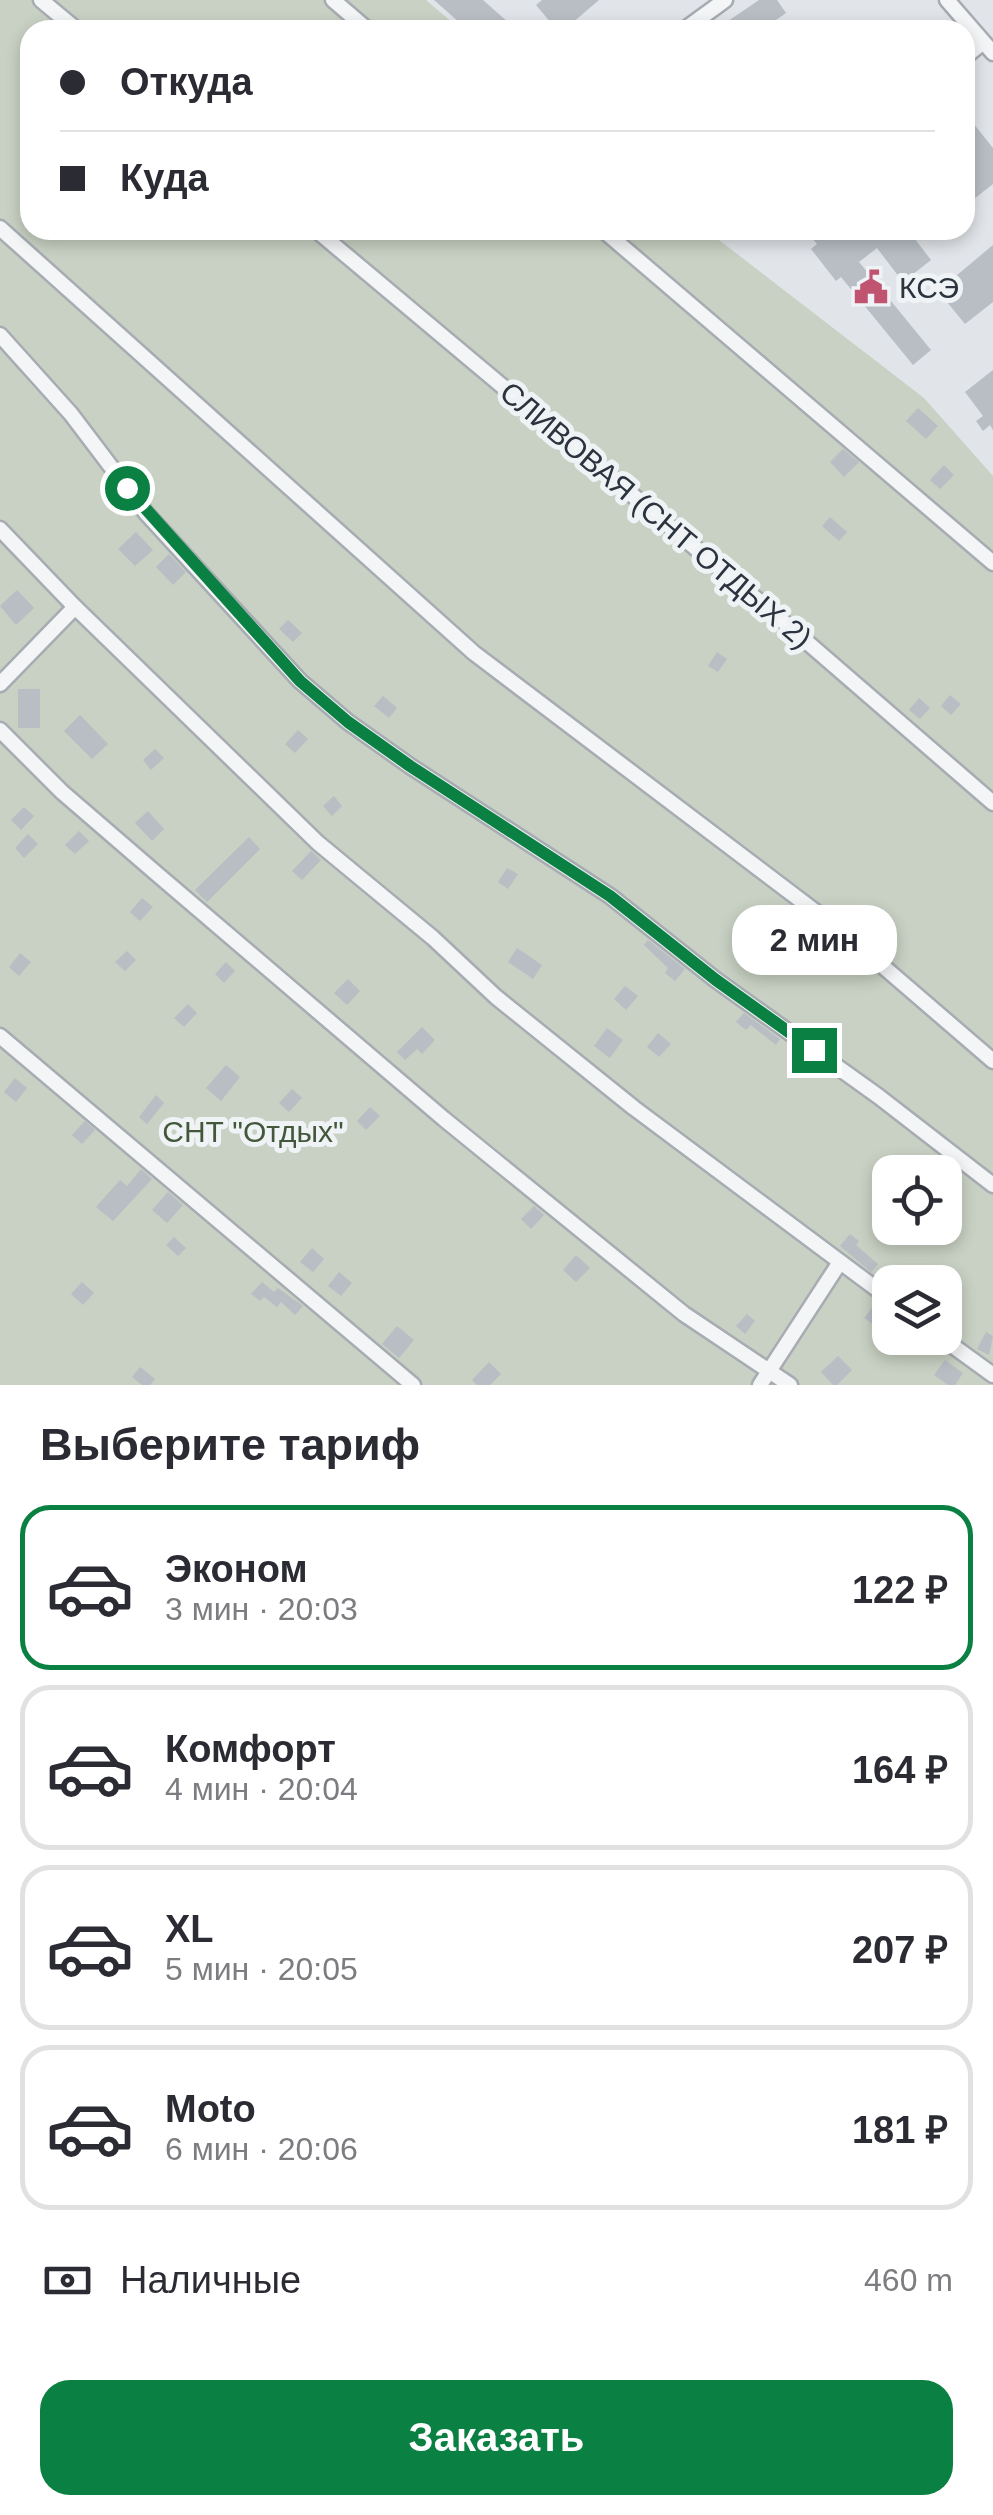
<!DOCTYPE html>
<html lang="ru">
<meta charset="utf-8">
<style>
body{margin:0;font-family:Helvetica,sans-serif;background:#f7f7f7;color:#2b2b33;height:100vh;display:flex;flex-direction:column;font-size:38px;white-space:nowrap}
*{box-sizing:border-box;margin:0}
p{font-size:32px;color:#7c7c81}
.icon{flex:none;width:55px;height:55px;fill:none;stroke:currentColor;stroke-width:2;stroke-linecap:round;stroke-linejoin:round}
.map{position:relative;height:1385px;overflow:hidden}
.panel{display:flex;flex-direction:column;background:#fff;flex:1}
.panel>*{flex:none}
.banner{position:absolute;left:20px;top:20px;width:955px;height:220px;border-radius:30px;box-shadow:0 5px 15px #0003;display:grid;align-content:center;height:220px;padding:0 40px;background:#fff}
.buttons{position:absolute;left:872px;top:1155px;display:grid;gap:20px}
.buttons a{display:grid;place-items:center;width:90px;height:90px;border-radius:20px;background:#fff;box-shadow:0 5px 15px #0003;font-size:50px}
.end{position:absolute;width:45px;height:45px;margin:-22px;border:12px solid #0b8043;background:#fff;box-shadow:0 0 0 5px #fff}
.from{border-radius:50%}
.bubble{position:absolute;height:70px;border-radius:30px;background:#fff;box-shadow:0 5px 15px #0003;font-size:32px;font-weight:700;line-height:70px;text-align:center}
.banner b{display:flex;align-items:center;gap:35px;height:95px;font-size:38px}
.banner b+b{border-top:2px solid #e1e1e2}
.banner i{width:25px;height:25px;background:#2b2b33}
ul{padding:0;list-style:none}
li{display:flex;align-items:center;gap:30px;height:165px;margin:0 20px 15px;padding:0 20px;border:5px solid #e1e1e2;border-radius:30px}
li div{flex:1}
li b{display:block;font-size:38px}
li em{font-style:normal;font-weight:700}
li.current{border-color:#0b8043}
li>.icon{width:90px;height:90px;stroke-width:1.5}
h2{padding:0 40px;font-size:45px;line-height:120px}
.pay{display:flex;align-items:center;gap:25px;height:110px;padding:0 40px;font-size:38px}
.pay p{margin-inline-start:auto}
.primary-button{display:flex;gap:20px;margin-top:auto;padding:20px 40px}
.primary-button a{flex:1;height:115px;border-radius:30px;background:#0b8043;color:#fff;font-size:40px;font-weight:700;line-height:115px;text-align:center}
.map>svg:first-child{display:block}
</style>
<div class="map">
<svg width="993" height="1385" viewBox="0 0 993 1385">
<rect width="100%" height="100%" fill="#e1e4e8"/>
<!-- green -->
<path fill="#c8d1c3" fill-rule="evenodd" d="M0,0H426L461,30H30V230H706L924,398L993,476V1385H0ZM890,1172H945V1228H890ZM890,1282H945V1338H890Z"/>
<!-- building -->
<g fill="#b8bec4">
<path d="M434,0H483L509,23L503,30H468Z"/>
<path d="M542,0H599L564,30H557L536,5Z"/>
<path d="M759,0H777L786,13L762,30H715Z"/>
<path d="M965,113L993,148V184L965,206Z"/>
<path d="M819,230H908L931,260L903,282L877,248L859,262L931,350L913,365L841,277L836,281L811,249L817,244L811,237Z"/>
<path d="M993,245V302L965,324L938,291Z"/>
<path d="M993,370V430L990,425L983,431L976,421L983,416L965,392Z"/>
<path d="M918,408L938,426L926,439L906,421Z"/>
<path d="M843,449L859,462L844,477L830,462Z"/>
<path d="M944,465L954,475L940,489L930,480Z"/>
<path d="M830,517L847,532L839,541L822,526Z"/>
<path d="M136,532L153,550L135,566L118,549Z"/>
<path d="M169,554L186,572L173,585L156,567Z"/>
<path d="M17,590L34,608L16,625L0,606Z"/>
<path d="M288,620L302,633L293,642L279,629Z"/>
<path d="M717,652L727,659L718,672L708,666Z"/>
<rect x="18" y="689" width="22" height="39"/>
<path d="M950,695L961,704L951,715L941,706Z"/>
<path d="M383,696L397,708L389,718L374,706Z"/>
<path d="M919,698L930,708L920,719L909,710Z"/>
<path d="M80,715L108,744L92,759L64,731Z"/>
<path d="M298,730L308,739L295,753L285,744Z"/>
<path d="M155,749L164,758L151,770L143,760Z"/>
<path d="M334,796L342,806L332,816L323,806Z"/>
<path d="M24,807L34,816L21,830L11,820Z"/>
<path d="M148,811L164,829L152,841L135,823Z"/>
<path d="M79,831L89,841L75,854L65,845Z"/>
<path d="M28,834L38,844L24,858L15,848Z"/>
<path d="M249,837L260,849L207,902L195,890Z"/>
<path d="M311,851L321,860L302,880L292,871Z"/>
<path d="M507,868L518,874L508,889L498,882Z"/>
<path d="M142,898L153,907L140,921L130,912Z"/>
<path d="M648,940L685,969L675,981L665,973L668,968L644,945Z"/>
<path d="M517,948L542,965L533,979L508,962Z"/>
<path d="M127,951L136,960L125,971L115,962Z"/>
<path d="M20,953L31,962L19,976L9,967Z"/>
<path d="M226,962L235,971L224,983L215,974Z"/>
<path d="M348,979L360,991L347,1005L334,993Z"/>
<path d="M625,986L638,996L626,1010L614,999Z"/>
<path d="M188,1004L197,1013L184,1027L174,1018Z"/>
<path d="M744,1013L780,1039L776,1045L751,1025L746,1030L736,1022Z"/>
<path d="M422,1027L435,1040L422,1054L417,1049L405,1060L397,1052Z"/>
<path d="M607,1028L623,1040L610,1058L594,1046Z"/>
<path d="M658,1033L671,1044L659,1057L647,1047Z"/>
<path d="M226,1065L240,1077L221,1101L206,1088Z"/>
<path d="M15,1078L27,1088L16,1102L4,1092Z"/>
<path d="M292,1089L302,1098L289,1112L279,1103Z"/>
<path d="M156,1095L164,1103L147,1124L139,1117Z"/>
<path d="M370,1107L380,1116L366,1130L357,1121Z"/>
<path d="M85,1121L95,1130L82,1144L72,1135Z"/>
<path d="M141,1169L152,1179L113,1221L96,1207L120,1180L127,1186Z"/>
<path d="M168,1192L183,1205L167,1223L152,1210Z"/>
<path d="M534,1206L544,1215L531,1229L521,1219Z"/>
<path d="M850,1234L859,1241L856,1245L878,1264L871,1272L840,1246Z"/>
<path d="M174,1237L186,1248L178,1256L166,1245Z"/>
<path d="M312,1248L324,1259L313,1272L300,1262Z"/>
<path d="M576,1255L590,1268L576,1282L563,1270Z"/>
<path d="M339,1272L352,1283L341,1296L328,1286Z"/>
<path d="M82,1282L94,1293L83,1305L71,1294Z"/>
<path d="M262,1282L274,1292L278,1288L303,1306L295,1315L281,1302L277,1307L264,1297L260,1301L251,1294Z"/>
<path d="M874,1305L890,1317V1336L864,1318Z"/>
<path d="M747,1314L755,1321L745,1334L736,1326Z"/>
<path d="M397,1326L414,1340L399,1358L382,1344Z"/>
<path d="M986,1332L993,1336L989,1355L977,1349Z"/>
<path d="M838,1356L852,1370L837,1385H833L821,1372Z"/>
<path d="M945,1360L963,1373L955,1385H948L934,1375Z"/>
<path d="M489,1362L501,1374L490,1385H477L472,1380Z"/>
<path d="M140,1367L155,1379L150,1385H142L132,1377Z"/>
</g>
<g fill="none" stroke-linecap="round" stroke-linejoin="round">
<!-- minor casing -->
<g stroke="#a7acb2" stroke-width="19">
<g id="minor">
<path d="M41,0L77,30"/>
<path d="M333,0L368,30"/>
<path d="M947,0L993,53"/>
<path d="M684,30L725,0"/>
<path d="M965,57L983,42"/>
<path d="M0,228L474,653L849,937L993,1061"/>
<path d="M316,230L785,623L993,803"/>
<path d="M603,230L993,563"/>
<path d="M0,335L71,414L146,513L300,681L348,722L410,766L610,896L716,980L878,1096L993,1185"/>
<path d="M0,529L75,607L318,843L433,938L496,997L634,1108L890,1299"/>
<path d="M0,684L75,607"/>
<path d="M0,730L62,792L157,874L444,1119L684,1314L790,1385"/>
<path d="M0,1036L413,1385"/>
<path d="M942,1338L993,1375"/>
<path d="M760,1385L840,1262"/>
</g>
</g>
<!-- minor -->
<use href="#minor" stroke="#f3f5f7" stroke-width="14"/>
</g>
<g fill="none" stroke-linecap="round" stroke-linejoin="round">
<!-- route -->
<path stroke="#0b8043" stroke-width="12" d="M127,488L300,681L348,722L410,766L610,896L716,980L814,1050"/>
</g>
<!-- icons -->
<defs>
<g id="civic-bare" transform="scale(2.7)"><path d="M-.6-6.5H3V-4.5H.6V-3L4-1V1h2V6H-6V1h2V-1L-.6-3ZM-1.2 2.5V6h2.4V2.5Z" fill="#c05370" stroke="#f0f3f6" stroke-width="2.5" paint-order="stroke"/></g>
</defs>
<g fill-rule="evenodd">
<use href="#civic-bare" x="871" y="287"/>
</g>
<g text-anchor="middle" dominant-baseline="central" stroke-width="10" stroke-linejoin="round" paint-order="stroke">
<!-- poi labels -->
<g font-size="30" fill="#2b343e" stroke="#f0f3f6" text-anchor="start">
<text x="899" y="287">КСЭ</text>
</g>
<!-- street labels -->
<g font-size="30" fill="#2b343e" stroke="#f0f3f6">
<text transform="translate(656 515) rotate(40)">СЛИВОВАЯ (СНТ ОТДЫХ 2)</text>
</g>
<!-- park labels -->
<g font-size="30" fill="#43583a" stroke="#f0f3f6">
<text x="253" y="1131">СНТ "Отдых"</text>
</g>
</g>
</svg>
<div class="buttons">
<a><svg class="icon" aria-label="locate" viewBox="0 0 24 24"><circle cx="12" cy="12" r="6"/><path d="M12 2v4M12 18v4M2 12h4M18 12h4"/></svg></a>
<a><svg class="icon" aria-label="layers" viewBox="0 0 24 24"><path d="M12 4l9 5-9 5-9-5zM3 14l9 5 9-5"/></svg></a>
</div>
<i class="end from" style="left:127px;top:488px"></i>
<i class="end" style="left:814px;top:1050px"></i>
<div class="bubble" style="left:732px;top:905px;width:165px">2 мин</div>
<div class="banner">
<b><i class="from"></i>Откуда</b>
<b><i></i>Куда</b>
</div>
</div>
<section class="panel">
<h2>Выберите тариф</h2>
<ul>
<li class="current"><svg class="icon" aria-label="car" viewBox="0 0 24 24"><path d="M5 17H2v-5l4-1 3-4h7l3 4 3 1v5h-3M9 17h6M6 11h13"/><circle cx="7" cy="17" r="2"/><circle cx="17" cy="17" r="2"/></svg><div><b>Эконом</b><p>3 мин · 20:03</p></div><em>122 ₽</em></li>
<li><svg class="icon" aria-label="car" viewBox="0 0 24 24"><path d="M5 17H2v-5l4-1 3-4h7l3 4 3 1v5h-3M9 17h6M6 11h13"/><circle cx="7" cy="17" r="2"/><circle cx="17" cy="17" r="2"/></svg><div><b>Комфорт</b><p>4 мин · 20:04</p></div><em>164 ₽</em></li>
<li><svg class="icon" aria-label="car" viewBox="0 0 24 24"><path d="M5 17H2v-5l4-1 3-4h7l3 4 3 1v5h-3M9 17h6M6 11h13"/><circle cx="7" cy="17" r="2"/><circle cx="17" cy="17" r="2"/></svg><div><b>XL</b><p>5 мин · 20:05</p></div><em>207 ₽</em></li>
<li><svg class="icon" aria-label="car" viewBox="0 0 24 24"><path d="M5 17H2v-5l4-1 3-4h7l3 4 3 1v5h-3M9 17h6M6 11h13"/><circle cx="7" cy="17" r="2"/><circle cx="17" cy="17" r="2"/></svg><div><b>Moto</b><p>6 мин · 20:06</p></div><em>181 ₽</em></li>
</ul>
<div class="pay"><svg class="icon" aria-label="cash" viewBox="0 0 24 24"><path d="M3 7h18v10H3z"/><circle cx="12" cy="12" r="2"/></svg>Наличные<p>460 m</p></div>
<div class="primary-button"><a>Заказать</a></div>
</section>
